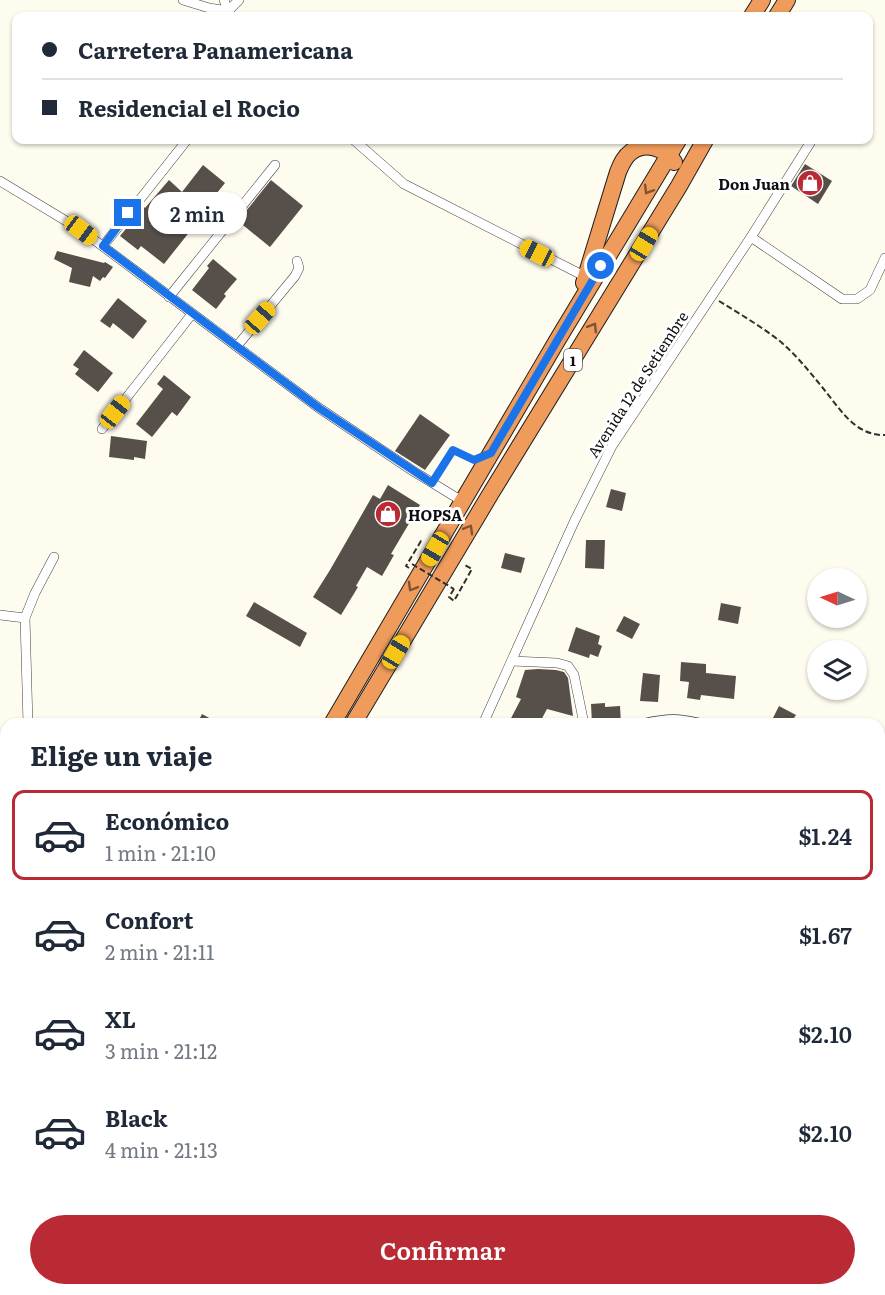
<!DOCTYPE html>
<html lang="es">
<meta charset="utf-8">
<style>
body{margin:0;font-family:Literata,serif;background:#f2f2f3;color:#1f2937;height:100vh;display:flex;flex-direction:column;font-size:22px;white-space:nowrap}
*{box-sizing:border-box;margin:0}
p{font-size:20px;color:#747a83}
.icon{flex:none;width:33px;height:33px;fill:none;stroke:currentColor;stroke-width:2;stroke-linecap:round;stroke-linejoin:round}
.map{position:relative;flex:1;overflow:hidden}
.sheet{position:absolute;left:0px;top:718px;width:885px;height:578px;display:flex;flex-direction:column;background:#fff;border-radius:18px 18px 0 0;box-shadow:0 2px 4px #0004}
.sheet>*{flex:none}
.banner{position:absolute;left:12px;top:12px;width:861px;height:132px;border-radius:12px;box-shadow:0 2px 4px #0004;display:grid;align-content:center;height:132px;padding:0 30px;background:#fff}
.needle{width:39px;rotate:274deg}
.buttons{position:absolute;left:807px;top:568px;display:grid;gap:12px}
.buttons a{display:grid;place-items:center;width:60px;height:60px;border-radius:50%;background:#fff;box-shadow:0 2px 4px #0004;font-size:30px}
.end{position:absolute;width:27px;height:27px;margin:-14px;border:8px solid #1a73e8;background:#fff;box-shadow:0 0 0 3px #fff}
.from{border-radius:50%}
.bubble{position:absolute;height:42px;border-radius:21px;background:#fff;box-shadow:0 2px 4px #0004;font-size:20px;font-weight:600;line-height:42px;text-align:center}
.car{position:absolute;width:18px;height:36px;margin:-18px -9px;border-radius:8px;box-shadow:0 0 4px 2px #0007;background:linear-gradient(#f5c518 24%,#345 0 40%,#f5c518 0 76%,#345 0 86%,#f5c518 0)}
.banner b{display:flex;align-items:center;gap:21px;height:57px;font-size:22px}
.banner b+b{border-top:2px solid #e0e1e3}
.banner i{width:15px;height:15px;background:#1f2937}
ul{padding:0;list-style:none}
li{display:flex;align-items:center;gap:18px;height:90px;margin:0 12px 9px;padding:0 18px;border:3px solid transparent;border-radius:12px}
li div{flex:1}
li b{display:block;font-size:22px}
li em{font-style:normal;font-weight:600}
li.current{border-color:#b92a35}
li>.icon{width:54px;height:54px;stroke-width:1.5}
h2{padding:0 30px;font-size:27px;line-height:72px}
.primary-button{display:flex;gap:12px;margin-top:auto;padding:12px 30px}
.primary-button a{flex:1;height:69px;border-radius:36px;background:#b92a35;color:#fff;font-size:24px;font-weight:600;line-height:69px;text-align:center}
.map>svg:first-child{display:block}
</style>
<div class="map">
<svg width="885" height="1295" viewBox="0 0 885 1295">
<rect width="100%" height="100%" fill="#fefbef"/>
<!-- building -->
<g fill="#564f4a">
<path d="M805,164L832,181L818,204L791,186Z"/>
<path d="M203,165L225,183L204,209L211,214L196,234L191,230L164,264L141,246L138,250L120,236L144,207L145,208L169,180L182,192Z"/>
<path d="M271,180L303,206L270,247L238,221Z"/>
<path d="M57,251L104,263L105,262L113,267L105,278L103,277L100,281L93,276L90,287L69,282L72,268L54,259Z"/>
<path d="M213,259L237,279L224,294L226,296L216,309L192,290L209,268L207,266Z"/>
<path d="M118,298L147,321L133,339L113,323L110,328L100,321Z"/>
<path d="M84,350L113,373L98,392L75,374L79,369L73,365Z"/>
<path d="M164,375L191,397L177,416L172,412L152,437L136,424L163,389L157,384Z"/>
<path d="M420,414L450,435L425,470L395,451Z"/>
<path d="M111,436L147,441L145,459L134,457V460L109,457Z"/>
<path d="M388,485L420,505L391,554L394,555L382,576L367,567L356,586L358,587L341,615L313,597L330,570L373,495L380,499Z"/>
<path d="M611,489L626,493L622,511L606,507Z"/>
<path d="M586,540H605L604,569L585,568Z"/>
<path d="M505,553L525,558L521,573L501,568Z"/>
<path d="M254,602L307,633L300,647L246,616Z"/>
<path d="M721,603L741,607L738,624L718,620Z"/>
<path d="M624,616L640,624L632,639L616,631Z"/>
<path d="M576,627L600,636L598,644L602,646L598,657L590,654L589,658L568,651Z"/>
<path d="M681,662L706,664V673L736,676L734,699L701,695L700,700L687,698L689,682L680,681Z"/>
<path d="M538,669L556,670L564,672L568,678L573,716L547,709L539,724H508L521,699L516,697L525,670Z"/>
<path d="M643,673L660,675L658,702L640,701Z"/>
<path d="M605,703V707L620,706L621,724H592L591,704Z"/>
<path d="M779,706L796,715L790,724H780L772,720Z"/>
<path d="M202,714L220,724H197Z"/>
</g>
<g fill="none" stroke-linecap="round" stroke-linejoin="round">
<!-- lane casing -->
<g stroke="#414141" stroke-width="6">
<g id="lane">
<path d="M432,483L453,450L474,460L482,456"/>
<path d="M636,724C647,719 671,716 683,718C694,719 705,723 716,724"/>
<path d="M0,1176L6,1179"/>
<path d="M0,1218L6,1222"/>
<path d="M0,1244L6,1243"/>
<path d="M122,1290L124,1295"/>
<path d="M91,1295L96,1290"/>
</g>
</g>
<!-- street casing -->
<g stroke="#414141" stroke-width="10">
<g id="street">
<path d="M183,0L209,8L228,11L231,16"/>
<path d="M224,0L228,11L239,0"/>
<path d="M354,140L404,184L586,277"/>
<path d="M0,181L81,230L319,408L413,471L462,501"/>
<path d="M751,237L842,299H857L870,290L885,258"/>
<path d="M103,246L187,140"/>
<path d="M169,297L275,165"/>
<path d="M237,346L295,276L299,268L297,261"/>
<path d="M102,429L192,314"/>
<path d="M0,615L25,618"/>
<path d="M512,661L557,663L568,666L574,675L584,724"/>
<path d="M28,724L25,618L35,593L54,557"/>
<path d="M483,724L574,522L612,446L751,237L810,143V140"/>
<path d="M879,908H885"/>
<path d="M130,1290L146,1295"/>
<path d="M589,1290V1295"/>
</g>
</g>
<!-- secondary casing -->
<g stroke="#303030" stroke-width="14">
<path id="secondary" d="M0,826H6"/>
</g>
<!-- highway casing -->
<g stroke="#1f1f1f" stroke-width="18">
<g id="highway">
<path d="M752,16L762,0"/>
<path d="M777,16L787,0"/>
<path d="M584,283L618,172C621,165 624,157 631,152C645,141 665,148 674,162"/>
<path d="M332,724L558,339L678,140"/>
<path d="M353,724L491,493L679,186L705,140"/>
<path d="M0,1283L6,1272"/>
<path d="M9,1295L12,1290"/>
</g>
</g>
<!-- path -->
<g stroke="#303030" stroke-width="2" stroke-dasharray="6 3" stroke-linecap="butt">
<path d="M719,301C740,314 762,327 781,342C796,355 809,371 822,387C839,407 854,436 885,435"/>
<path d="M409,568L406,566L421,541L424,542"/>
<path d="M454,589L449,597L454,601L472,569L463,564"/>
</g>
<!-- lane -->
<use href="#lane" stroke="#fff" stroke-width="4.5"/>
<!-- street -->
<use href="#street" stroke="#fff" stroke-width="9"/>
<!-- secondary -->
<use href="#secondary" stroke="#fcf1ad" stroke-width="12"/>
<!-- highway -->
<use href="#highway" stroke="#ef9b5c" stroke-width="16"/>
<!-- path-bridge -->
<path stroke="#303030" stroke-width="2" stroke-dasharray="6 3" stroke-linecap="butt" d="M412,564L454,589"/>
</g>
<!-- one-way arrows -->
<defs><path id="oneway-chevron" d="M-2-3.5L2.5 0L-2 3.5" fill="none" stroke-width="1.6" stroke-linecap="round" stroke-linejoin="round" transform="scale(1.5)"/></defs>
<g stroke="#7e5435">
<use href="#oneway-chevron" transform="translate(648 190) rotate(121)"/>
<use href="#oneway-chevron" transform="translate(593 327) rotate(-58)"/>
<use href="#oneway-chevron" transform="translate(469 529) rotate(-60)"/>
<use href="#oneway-chevron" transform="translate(412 587) rotate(120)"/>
</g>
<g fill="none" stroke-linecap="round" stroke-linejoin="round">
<!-- route -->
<path stroke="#1a73e8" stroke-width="8" d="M128,213L103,246L319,408L432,483L453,450L474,460L491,453L601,266"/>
</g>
<!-- icons -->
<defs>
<g id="shop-disc" transform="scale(1.35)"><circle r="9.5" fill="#b92a35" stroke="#fff"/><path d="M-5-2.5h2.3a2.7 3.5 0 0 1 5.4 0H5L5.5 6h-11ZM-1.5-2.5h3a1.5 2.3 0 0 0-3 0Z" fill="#fff"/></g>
</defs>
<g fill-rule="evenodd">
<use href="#shop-disc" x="810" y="183"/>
<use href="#shop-disc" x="388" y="514"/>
</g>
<g text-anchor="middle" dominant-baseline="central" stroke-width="6" stroke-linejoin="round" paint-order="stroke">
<!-- shield labels -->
<rect fill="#fff" stroke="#565656" stroke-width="1.5" x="564" y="349" width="18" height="22" rx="4.5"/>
<g font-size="14" font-weight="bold" fill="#0e0e0e">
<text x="573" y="360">1</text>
</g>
<!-- poi labels -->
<g font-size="15" font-weight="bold" fill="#0e0e0e" stroke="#fff" text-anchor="end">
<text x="790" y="183">Don Juan</text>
<text x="408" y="514" text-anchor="start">HOPSA</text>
</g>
<!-- street labels -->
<g font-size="15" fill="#0e0e0e" stroke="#fff">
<text transform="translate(637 384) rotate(-57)">Avenida 12 de Setiembre</text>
</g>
</g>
</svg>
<div class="buttons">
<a><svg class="needle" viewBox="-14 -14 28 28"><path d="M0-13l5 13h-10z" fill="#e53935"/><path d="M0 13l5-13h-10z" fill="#747a83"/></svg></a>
<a><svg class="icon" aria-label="layers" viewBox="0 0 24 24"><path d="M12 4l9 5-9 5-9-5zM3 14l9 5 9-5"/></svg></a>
</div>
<i class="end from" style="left:601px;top:266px"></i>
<i class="end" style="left:128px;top:213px"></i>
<div class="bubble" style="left:148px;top:192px;width:99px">2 min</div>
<i class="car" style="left:81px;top:230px;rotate:127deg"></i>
<i class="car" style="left:644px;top:244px;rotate:31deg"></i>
<i class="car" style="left:537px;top:253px;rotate:297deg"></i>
<i class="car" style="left:260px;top:318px;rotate:41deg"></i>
<i class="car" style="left:115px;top:412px;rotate:38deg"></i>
<i class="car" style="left:435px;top:549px;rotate:210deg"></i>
<i class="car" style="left:396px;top:652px;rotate:31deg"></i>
<div class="banner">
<b><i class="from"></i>Carretera Panamericana</b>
<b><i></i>Residencial el Rocio</b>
</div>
<section class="sheet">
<h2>Elige un viaje</h2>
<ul>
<li class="current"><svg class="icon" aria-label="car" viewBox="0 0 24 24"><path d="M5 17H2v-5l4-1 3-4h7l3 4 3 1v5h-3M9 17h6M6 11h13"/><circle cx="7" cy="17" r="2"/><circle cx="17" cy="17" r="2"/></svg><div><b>Económico</b><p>1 min · 21:10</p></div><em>$1.24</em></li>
<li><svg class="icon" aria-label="car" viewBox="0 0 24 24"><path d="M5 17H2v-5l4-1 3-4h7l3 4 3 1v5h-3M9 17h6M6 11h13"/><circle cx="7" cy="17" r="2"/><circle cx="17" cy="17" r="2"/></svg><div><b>Confort</b><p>2 min · 21:11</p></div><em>$1.67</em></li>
<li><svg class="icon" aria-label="car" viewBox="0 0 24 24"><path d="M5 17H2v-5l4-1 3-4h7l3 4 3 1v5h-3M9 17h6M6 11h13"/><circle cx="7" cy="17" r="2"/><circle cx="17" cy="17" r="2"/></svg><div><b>XL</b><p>3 min · 21:12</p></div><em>$2.10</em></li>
<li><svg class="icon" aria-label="car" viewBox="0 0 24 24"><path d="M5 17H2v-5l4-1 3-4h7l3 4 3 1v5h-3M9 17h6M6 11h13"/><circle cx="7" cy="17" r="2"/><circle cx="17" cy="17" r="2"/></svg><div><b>Black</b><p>4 min · 21:13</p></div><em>$2.10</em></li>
</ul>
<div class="primary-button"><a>Confirmar</a></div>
</section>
</div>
